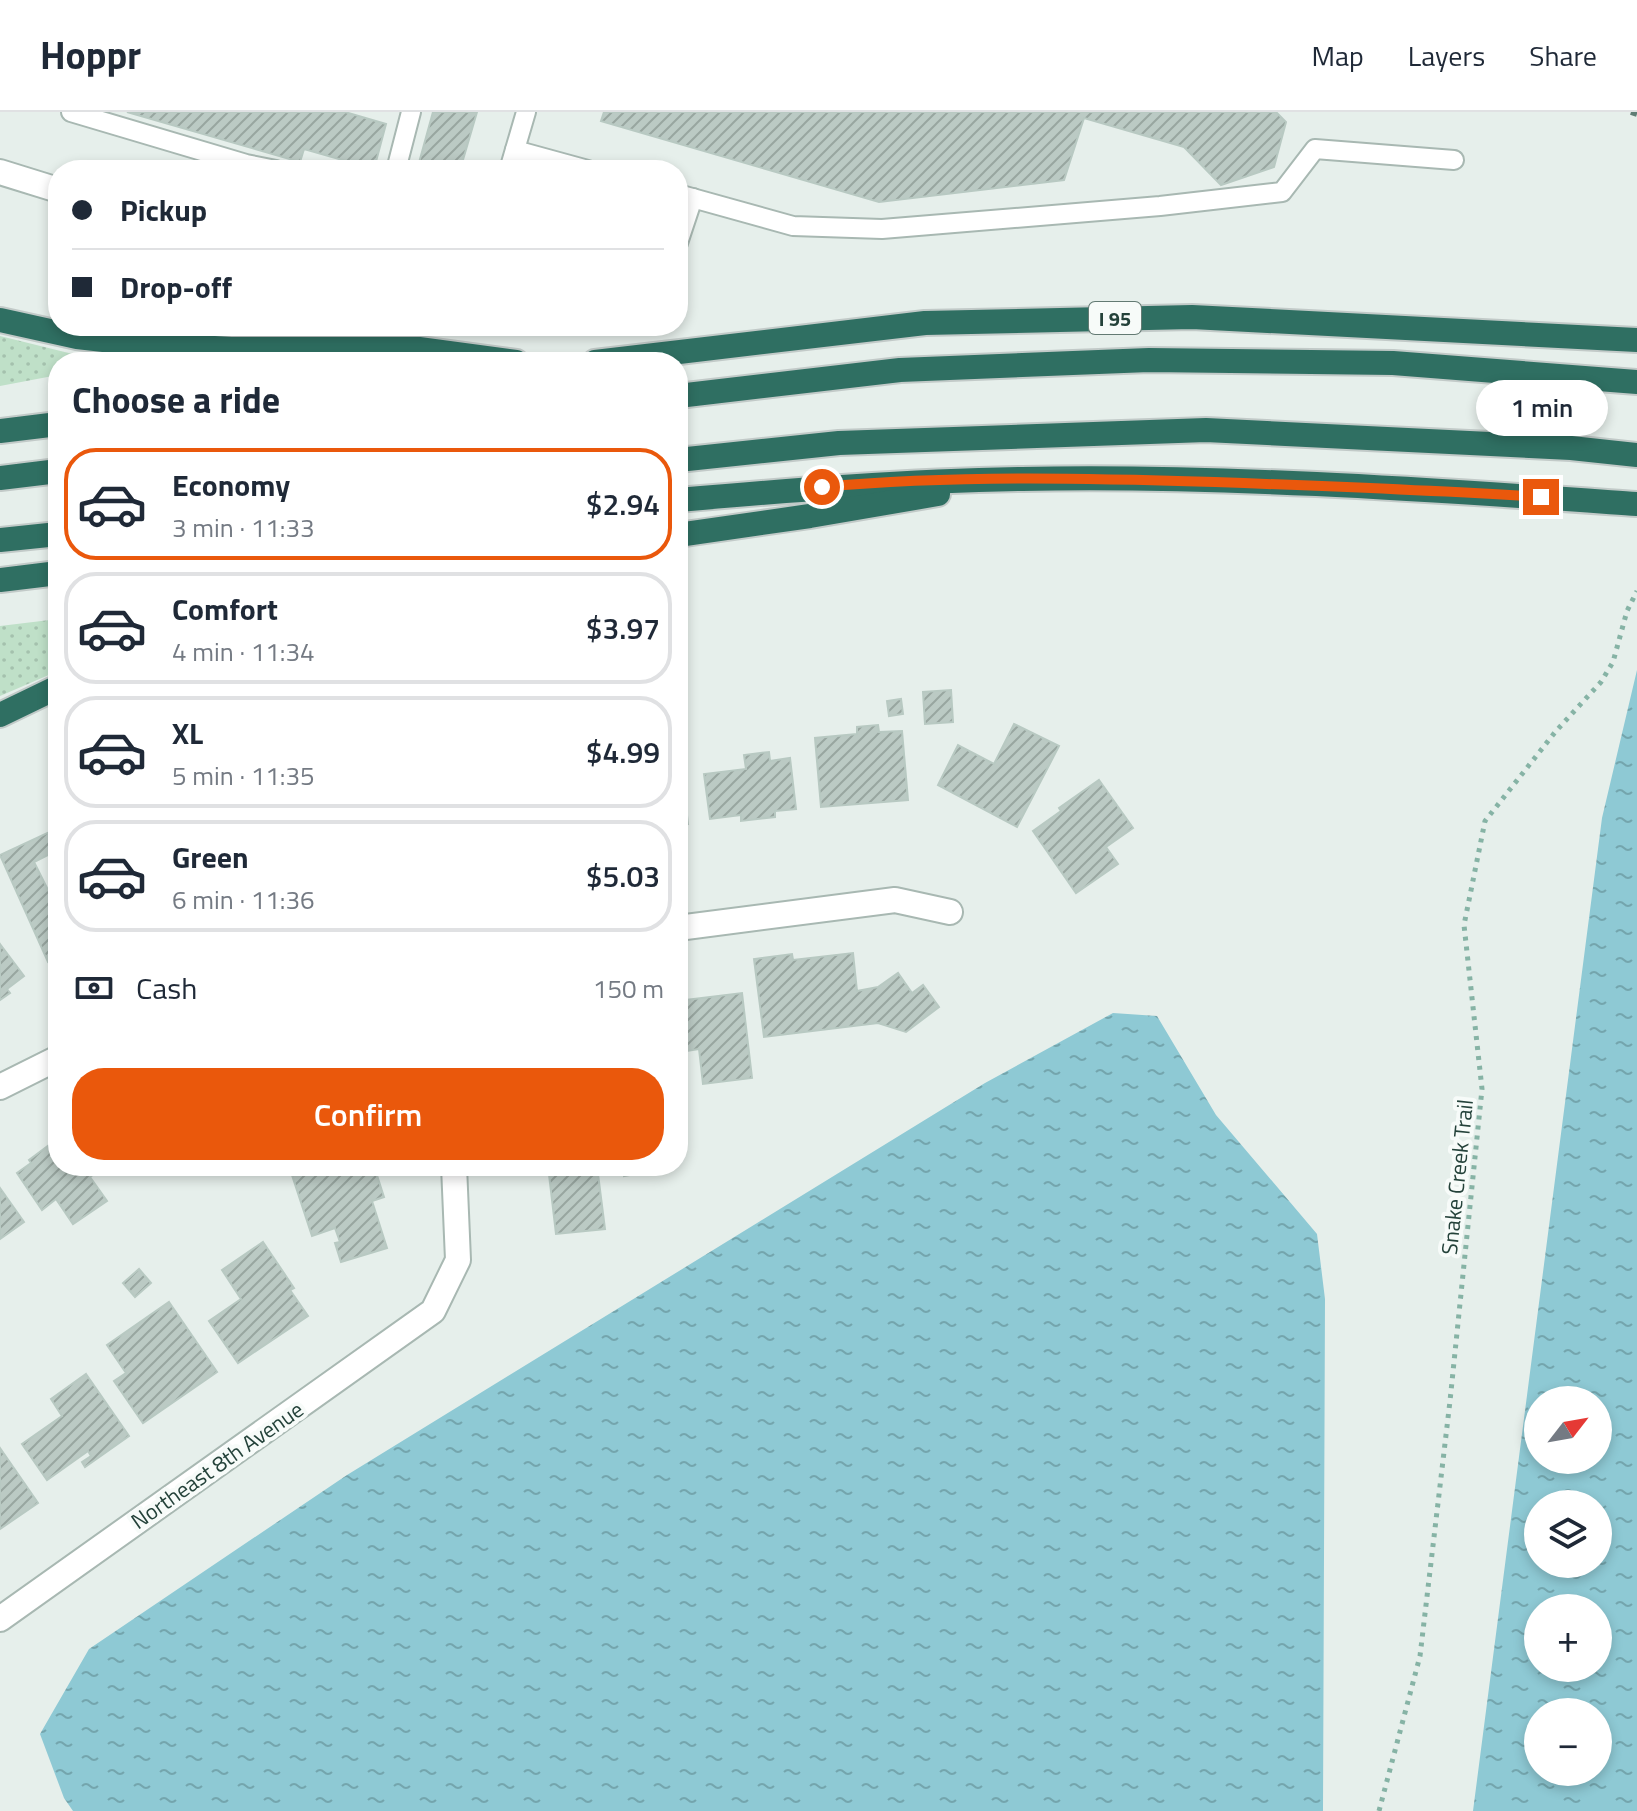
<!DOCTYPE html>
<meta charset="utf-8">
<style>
body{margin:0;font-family:"Titillium Web",sans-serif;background:#f6f6f7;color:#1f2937;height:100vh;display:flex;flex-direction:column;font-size:30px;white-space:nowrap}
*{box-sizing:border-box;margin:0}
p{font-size:26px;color:#747a83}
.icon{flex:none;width:44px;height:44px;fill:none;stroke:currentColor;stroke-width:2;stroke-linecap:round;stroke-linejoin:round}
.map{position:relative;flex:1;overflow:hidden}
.drawer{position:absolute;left:48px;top:240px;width:640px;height:824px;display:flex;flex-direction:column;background:#fff;border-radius:32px;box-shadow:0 4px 12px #0003}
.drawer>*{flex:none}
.hud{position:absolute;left:48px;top:48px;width:640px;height:176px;border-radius:32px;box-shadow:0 4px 12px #0003;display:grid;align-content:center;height:176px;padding:0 24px;background:#fff}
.needle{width:52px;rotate:59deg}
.fabs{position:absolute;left:1524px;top:1274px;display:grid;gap:16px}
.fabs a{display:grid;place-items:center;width:88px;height:88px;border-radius:50%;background:#fff;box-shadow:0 4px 12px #0003;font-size:40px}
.end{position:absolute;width:36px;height:36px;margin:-18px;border:10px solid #ea580c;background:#fff;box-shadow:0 0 0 4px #fff}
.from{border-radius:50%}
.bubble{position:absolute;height:56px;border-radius:28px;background:#fff;box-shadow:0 4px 12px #0003;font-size:26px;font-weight:600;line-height:56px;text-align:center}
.hud b{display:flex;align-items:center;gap:28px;height:76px;font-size:30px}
.hud b+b{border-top:2px solid #e0e1e3}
.hud i{width:20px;height:20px;background:#1f2937}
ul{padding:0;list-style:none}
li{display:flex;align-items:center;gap:24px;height:112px;margin:0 16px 12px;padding:0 8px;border:4px solid #e0e1e3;border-radius:32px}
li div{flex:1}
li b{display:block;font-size:30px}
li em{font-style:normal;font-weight:600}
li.current{border-color:#ea580c}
li>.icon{width:72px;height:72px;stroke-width:1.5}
h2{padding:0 24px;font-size:36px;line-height:96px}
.pay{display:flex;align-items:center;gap:20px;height:88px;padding:0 24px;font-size:30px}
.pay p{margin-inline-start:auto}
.action{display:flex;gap:16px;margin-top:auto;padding:16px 24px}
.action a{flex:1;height:92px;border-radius:32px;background:#ea580c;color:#fff;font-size:32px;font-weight:600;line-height:92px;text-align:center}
header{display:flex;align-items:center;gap:48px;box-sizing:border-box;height:112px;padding:0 40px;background:#fff;border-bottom:2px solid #e0e1e3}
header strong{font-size:38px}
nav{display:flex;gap:44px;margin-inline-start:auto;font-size:28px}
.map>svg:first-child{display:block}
</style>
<header>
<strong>Hoppr</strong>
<nav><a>Map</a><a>Layers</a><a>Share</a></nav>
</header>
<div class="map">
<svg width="1637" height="1699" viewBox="0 0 1637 1699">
<defs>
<pattern id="grass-dots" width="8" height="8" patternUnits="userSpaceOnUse" patternTransform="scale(2)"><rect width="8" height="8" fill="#bfe0c8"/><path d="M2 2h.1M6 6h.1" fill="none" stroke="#a4c1ad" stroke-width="1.8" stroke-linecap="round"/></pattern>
<pattern id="water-ripples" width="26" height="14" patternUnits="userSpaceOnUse" patternTransform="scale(2)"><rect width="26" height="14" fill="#8ec9d4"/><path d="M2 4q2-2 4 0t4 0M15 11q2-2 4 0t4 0" fill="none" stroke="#74a5ad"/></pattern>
<pattern id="building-hatch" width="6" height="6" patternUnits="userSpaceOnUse" patternTransform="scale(2)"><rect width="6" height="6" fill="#bbcac4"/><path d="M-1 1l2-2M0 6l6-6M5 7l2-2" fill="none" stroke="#98a6a0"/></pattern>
</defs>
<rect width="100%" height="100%" fill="#e6efeb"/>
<!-- grass -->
<g fill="url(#grass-dots)">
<path d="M0,224L105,250H58V263L0,274Z"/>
<path d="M58,507V559L0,584V514Z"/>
</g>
<!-- water -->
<g fill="url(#water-ripples)" fill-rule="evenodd">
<path d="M1637,558V1699H1473L1602,706ZM1538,1288H1598V1348H1538ZM1538,1392H1598V1452H1538ZM1538,1496H1598V1556H1538ZM1538,1600H1598V1660H1538Z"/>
<path d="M1113,901L1157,904L1216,1003L1317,1122L1325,1187L1323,1699H73L64,1686L40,1622L89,1537L347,1363L985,971Z"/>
</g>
<!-- building -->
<g fill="url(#building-hatch)" stroke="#b8c9c2" stroke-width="2">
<path d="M127,0H345L386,12L374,57L304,37L300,50Z"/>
<path d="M433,0H477L460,58H417Z"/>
<path d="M604,0H1276L1286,10L1274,55L1221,73L1184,35L1084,6L1064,68L879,90L601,9Z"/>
<path d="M951,578L953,610L925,612L923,580Z"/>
<path d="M901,587L903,602L889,604L887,589Z"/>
<path d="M1014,612L1059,634L1017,715L938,673L958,633L994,652Z"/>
<path d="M878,613L879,620L902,619L908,688L821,695L815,626L857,622V615Z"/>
<path d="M769,640L770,649L790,646L796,697L775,699V705L741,709V703L710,707L704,662L746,657L744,643Z"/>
<path d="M678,667H683L688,712L678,713Z"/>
<path d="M1099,668L1133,716L1106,735L1118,752L1076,781L1033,719L1061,699L1059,696Z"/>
<path d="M58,716V738L34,750L51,784L58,781V845L48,850L0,743Z"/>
<path d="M0,832L24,864L7,877L10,881L0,888Z"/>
<path d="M853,841L857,879L878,875L898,861L912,881L923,873L939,895L906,920L878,911L764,925L754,847L792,842L793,848Z"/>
<path d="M742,881L752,966L703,972L699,937L680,940L681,947L678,948V889Z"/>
<path d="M53,1030L56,1033L58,1032V1054H105L90,1065L107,1089L73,1112L56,1087L42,1098L17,1061L31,1051L29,1048Z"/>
<path d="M289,1054H374L384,1085L372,1089L387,1136L341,1150L335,1131L340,1130L335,1116L312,1124Z"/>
<path d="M548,1054H597L605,1117L556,1122Z"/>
<path d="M622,1054H645L646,1060L624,1064Z"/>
<path d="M0,1076L24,1110L0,1127Z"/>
<path d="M263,1130L294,1176L290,1178L308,1204L238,1251L209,1209L241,1187L222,1158Z"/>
<path d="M139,1157L151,1171L135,1185L123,1171Z"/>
<path d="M169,1190L217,1260L143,1311L114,1269L126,1261L107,1233Z"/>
<path d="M86,1262L129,1324L85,1355L82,1350L91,1344L88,1339L47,1368L22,1332L62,1304L51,1287Z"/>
<path d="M0,1336L38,1391L0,1417Z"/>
</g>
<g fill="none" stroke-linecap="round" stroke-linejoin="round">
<!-- service casing -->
<g stroke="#a8b8b2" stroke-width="22">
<g id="service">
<path d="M71,0L246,52L276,58"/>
<path d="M515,38L588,58"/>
<path d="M396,58L411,0"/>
<path d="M509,58L526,0"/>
<path d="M678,82L793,114L882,117L1160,94L1282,80L1315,37L1454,48"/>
<path d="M678,131L693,86"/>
</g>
</g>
<!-- minor casing -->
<g stroke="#a8b8b2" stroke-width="28">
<g id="minor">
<path d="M0,60L58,78"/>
<path d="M678,816L895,788L950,800"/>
<path d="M0,975L58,946"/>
<path d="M0,1507L433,1199L458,1148L454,1054"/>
</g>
</g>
<!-- motorway casing -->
<g stroke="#c2cac8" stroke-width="28">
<g id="motorway">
<path d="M0,208L77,225L130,231L231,237H419L516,250"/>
<path d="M595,250L925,211L1192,205L1637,228"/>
<path d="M678,284L900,258L1149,248L1393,251L1637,270"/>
<path d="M0,319L58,312"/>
<path d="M678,348L839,331L1206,318L1571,336L1637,343"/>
<path d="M0,366L58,359"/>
<path d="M678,388C793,378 907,369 1022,367C1227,363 1433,378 1637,392"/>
<path d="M678,423L810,404L938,382"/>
<path d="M0,428L58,422"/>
<path d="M0,468L58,461"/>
<path d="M0,603L58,575"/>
</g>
</g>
<!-- path -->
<path stroke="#86b3a5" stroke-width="5" stroke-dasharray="4 6" stroke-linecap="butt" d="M1379,1699L1420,1544L1450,1289L1482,977L1464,813L1485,709L1556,619L1601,570L1613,550L1627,499L1637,479"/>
<!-- service -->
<use href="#service" stroke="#fff" stroke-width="18"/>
<!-- minor -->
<use href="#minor" stroke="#fff" stroke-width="24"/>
<!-- motorway -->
<use href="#motorway" stroke="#2f6f62" stroke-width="24"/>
<!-- rail -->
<path stroke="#5f7d75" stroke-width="6" stroke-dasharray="16 8" stroke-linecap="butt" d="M1631,0L1637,2"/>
</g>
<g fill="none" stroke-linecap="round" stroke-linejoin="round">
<!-- route -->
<path stroke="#ea580c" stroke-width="10" d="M822,375C952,363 1084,366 1215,370C1324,374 1432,378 1541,385"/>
</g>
<g text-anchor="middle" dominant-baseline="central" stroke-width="8" stroke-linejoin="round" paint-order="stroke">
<!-- shield labels -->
<rect fill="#f7fbf9" stroke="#637a73" stroke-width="2" x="1089" y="190" width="52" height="32" rx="6"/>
<g font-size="20" font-weight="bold" fill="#24423a">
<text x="1115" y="206">I 95</text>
</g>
<!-- street labels -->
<g font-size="22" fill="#24423a" stroke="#f7fbf9">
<text transform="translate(1457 1065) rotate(-84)">Snake Creek Trail</text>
<text transform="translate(217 1353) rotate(-35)">Northeast 8th Avenue</text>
</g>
</g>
</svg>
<div class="fabs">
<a><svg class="needle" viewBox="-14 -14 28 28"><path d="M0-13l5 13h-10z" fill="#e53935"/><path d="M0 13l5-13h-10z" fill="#747a83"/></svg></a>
<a><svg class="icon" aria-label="layers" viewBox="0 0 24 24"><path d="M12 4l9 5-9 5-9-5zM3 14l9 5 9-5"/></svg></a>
<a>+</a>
<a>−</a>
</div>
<i class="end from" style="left:822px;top:375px"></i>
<i class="end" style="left:1541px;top:385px"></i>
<div class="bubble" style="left:1476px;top:268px;width:132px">1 min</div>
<div class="hud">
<b><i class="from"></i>Pickup</b>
<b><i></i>Drop-off</b>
</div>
<section class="drawer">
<h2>Choose a ride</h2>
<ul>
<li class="current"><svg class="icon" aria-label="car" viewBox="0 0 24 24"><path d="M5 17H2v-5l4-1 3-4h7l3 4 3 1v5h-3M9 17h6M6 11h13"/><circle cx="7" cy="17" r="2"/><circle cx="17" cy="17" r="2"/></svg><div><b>Economy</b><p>3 min · 11:33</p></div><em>$2.94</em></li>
<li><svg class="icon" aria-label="car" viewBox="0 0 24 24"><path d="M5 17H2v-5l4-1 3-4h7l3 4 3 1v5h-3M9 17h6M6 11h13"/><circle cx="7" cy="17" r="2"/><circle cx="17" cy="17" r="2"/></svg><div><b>Comfort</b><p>4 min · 11:34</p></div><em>$3.97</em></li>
<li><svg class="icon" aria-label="car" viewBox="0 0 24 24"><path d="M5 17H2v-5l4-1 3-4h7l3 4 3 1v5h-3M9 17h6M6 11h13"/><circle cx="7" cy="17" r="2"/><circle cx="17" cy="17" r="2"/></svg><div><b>XL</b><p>5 min · 11:35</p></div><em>$4.99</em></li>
<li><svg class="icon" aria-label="car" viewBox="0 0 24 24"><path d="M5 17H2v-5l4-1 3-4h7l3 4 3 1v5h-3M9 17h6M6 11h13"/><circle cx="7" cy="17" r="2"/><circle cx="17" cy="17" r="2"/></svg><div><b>Green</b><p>6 min · 11:36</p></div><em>$5.03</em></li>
</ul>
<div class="pay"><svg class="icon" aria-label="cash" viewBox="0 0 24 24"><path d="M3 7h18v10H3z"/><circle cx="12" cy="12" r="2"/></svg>Cash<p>150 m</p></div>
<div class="action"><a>Confirm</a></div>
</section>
</div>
